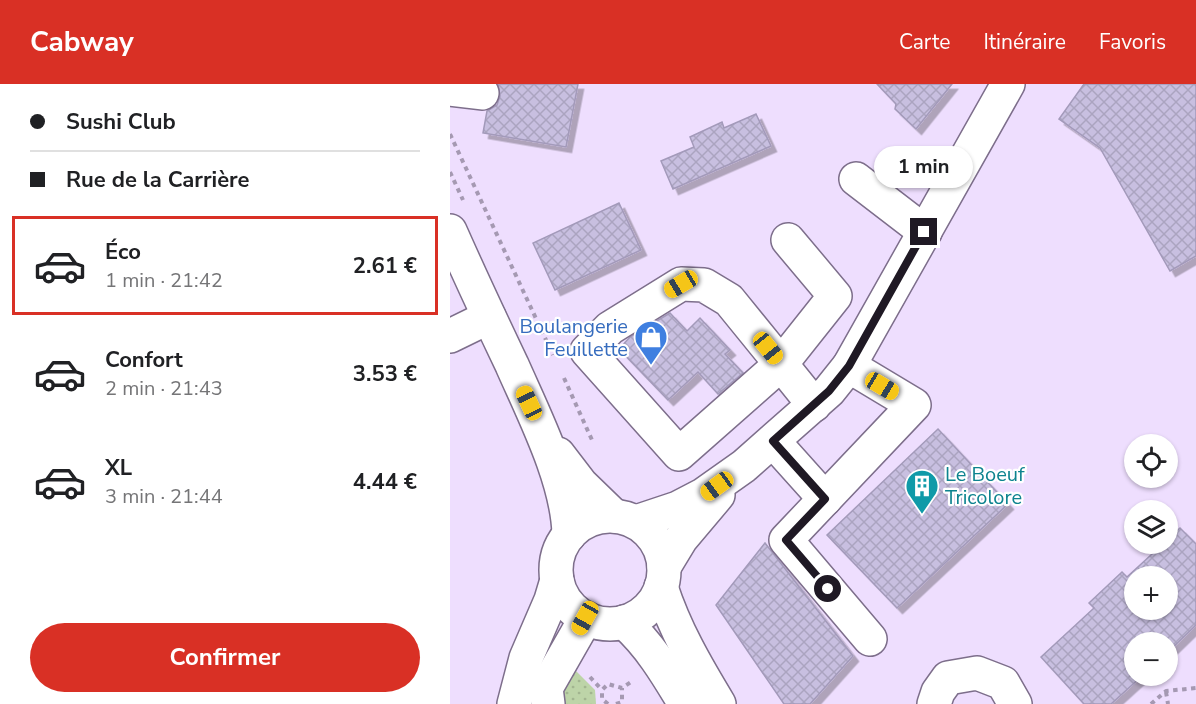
<!DOCTYPE html>
<html lang="fr">
<meta charset="utf-8">
<style>
body{margin:0;font-family:"Nunito Sans",sans-serif;background:#f6f6f6;color:#202124;height:100vh;display:flex;flex-direction:column;font-size:22px;white-space:nowrap}
*{box-sizing:border-box;margin:0}
p{font-size:20px;color:#757577}
.icon{flex:none;width:33px;height:33px;fill:none;stroke:currentColor;stroke-width:2;stroke-linecap:round;stroke-linejoin:round}
.map{position:relative;flex:1;overflow:hidden}
.side{display:flex;flex-direction:column;background:#fff;width:450px}
.side>*{flex:none}
.guide{display:grid;align-content:center;height:132px;padding:0 30px;background:#fff}
.controls{position:absolute;left:674px;top:350px;display:grid;gap:12px}
.controls a{display:grid;place-items:center;width:54px;height:54px;border-radius:50%;background:#fff;box-shadow:0 2px 4px #0004;font-size:30px}
.end{position:absolute;width:27px;height:27px;margin:-14px;border:8px solid #1f1924;background:#fff;box-shadow:0 0 0 3px #fff}
.from{border-radius:50%}
.bubble{position:absolute;height:42px;border-radius:21px;background:#fff;box-shadow:0 2px 4px #0004;font-size:20px;font-weight:700;line-height:42px;text-align:center}
.car{position:absolute;width:18px;height:36px;margin:-18px -9px;border-radius:8px;box-shadow:0 0 4px 2px #0007;background:linear-gradient(#f5c518 24%,#345 0 40%,#f5c518 0 76%,#345 0 86%,#f5c518 0)}
.guide b{display:flex;align-items:center;gap:21px;height:57px;font-size:22px}
.guide b+b{border-top:2px solid #e0e0e0}
.guide i{width:15px;height:15px;background:#202124}
ul{padding:0;list-style:none}
li{display:flex;align-items:center;gap:18px;height:99px;margin:0 12px 9px;padding:0 18px;border:3px solid transparent;border-radius:0px}
li div{flex:1}
li b{display:block;font-size:22px}
li em{font-style:normal;font-weight:700}
li.current{border-color:#d93025}
li>.icon{width:54px;height:54px;stroke-width:1.5}
.button{display:flex;gap:12px;margin-top:auto;padding:12px 30px}
.button a{flex:1;height:69px;border-radius:36px;background:#d93025;color:#fff;font-size:24px;font-weight:700;line-height:69px;text-align:center}
header{display:flex;align-items:center;gap:36px;box-sizing:border-box;height:84px;padding:0 30px;background:#d93025;color:#fff}
header strong{font-size:28px}
nav{display:flex;gap:33px;margin-inline-start:auto;font-size:21px}
main{display:flex;flex:1;min-height:0}
.map>svg:first-child{display:block}
</style>
<header>
<strong>Cabway</strong>
<nav><a>Carte</a><a>Itinéraire</a><a>Favoris</a></nav>
</header>
<main>
<section class="side">
<div class="guide">
<b><i class="from"></i>Sushi Club</b>
<b><i></i>Rue de la Carrière</b>
</div>
<ul>
<li class="current"><svg class="icon" aria-label="car" viewBox="0 0 24 24"><path d="M5 17H2v-5l4-1 3-4h7l3 4 3 1v5h-3M9 17h6M6 11h13"/><circle cx="7" cy="17" r="2"/><circle cx="17" cy="17" r="2"/></svg><div><b>Éco</b><p>1 min · 21:42</p></div><em>2.61 €</em></li>
<li><svg class="icon" aria-label="car" viewBox="0 0 24 24"><path d="M5 17H2v-5l4-1 3-4h7l3 4 3 1v5h-3M9 17h6M6 11h13"/><circle cx="7" cy="17" r="2"/><circle cx="17" cy="17" r="2"/></svg><div><b>Confort</b><p>2 min · 21:43</p></div><em>3.53 €</em></li>
<li><svg class="icon" aria-label="car" viewBox="0 0 24 24"><path d="M5 17H2v-5l4-1 3-4h7l3 4 3 1v5h-3M9 17h6M6 11h13"/><circle cx="7" cy="17" r="2"/><circle cx="17" cy="17" r="2"/></svg><div><b>XL</b><p>3 min · 21:44</p></div><em>4.44 €</em></li>
</ul>
<div class="button"><a>Confirmer</a></div>
</section>
<div class="map">
<svg width="746" height="620" viewBox="0 0 746 620">
<defs>
<pattern id="grass-dots" width="8" height="8" patternUnits="userSpaceOnUse" patternTransform="scale(1.5)"><rect width="8" height="8" fill="#bdd4a8"/><path d="M2 2h.1M6 6h.1" fill="none" stroke="#a2b590" stroke-width="1.8" stroke-linecap="round"/></pattern>
<pattern id="building-cross-hatch" width="8" height="8" patternUnits="userSpaceOnUse" patternTransform="scale(1.5)"><rect width="8" height="8" fill="#c8bfe0"/><path d="M0 0l8 8M0 8l8-8" fill="none" stroke="#aba4c0"/></pattern>
<filter id="shadow"><feDropShadow dx="5.5" dy="5.5" stdDeviation="0" flood-color="#0004"/></filter>
</defs>
<rect width="100%" height="100%" fill="#eedefe"/>
<!-- grass -->
<path fill="url(#grass-dots)" d="M119,580L145,606L146,620H107Z"/>
<!-- building -->
<g fill="url(#building-cross-hatch)" stroke="#a39aba" stroke-width="1.5" fill-rule="evenodd" filter="url(#shadow)">
<path d="M48,0H128L116,63L33,49L37,27L47,21L50,12Z"/>
<path d="M427,0H502L466,45L445,25L446,20Z"/>
<path d="M634,0H746V172L720,187L650,64L609,35Z"/>
<path d="M306,30L321,62L223,105L211,77L244,63L240,53L272,38L274,44Z"/>
<path d="M169,119L191,166L105,206L83,159Z"/>
<path d="M220,229L237,247L250,234L280,266L275,270L293,289L268,310L248,288L218,316L169,265L180,253Z"/>
<path d="M488,345L558,420L447,524L377,451Z"/>
<path d="M730,444L746,460V541L717,569V558H684V591H693L661,620H634L591,573L644,524L639,519L672,488L677,493L714,459H717V456ZM684,492H717V525H684Z"/>
<path d="M315,459L403,572L360,620H334L266,521Z"/>
</g>
<g fill="none" stroke-linecap="round" stroke-linejoin="round">
<!-- minor casing -->
<g stroke="#7d6e8b" stroke-width="36">
<g id="minor">
<path d="M0,5L32,9"/>
<path d="M406,95L475,148"/>
<path d="M0,147C20,192 41,237 62,281C84,331 118,397 119,451"/>
<path d="M338,156L385,212L331,280L364,321"/>
<path d="M231,200L254,201L279,216L331,280L229,370L137,267L160,244Z"/>
<path d="M0,252L39,233"/>
<path d="M399,282L464,321L336,456L420,555"/>
<path d="M323,357L375,415"/>
<path d="M108,370L131,400L164,432"/>
<circle cx="160" cy="486" r="54"/>
<path d="M186,438L228,424L253,411L294,382L379,307L399,282L558,0"/>
<path d="M214,483L231,455L268,411"/>
<path d="M211,503C225,546 246,582 269,620"/>
<path d="M174,538C200,561 217,590 235,620"/>
<path d="M64,620L76,574L101,516L107,496"/>
<path d="M98,620L96,604L136,534"/>
<path d="M484,620L488,608L498,594L527,589L553,599L565,620"/>
</g>
</g>
<!-- path -->
<g stroke="#a599b2" stroke-width="4" stroke-dasharray="4.5 4.5" stroke-linecap="butt">
<path d="M0,50L103,271"/>
<path d="M0,88L13,116"/>
<path d="M114,294L142,356"/>
<path d="M140,593L152,606"/>
<path d="M716,608L718,620"/>
<path d="M158,620L152,615V606L158,600L172,604L181,598"/>
<path d="M166,620L172,618V604"/>
<path d="M701,620L716,607L746,604"/>
</g>
<!-- minor -->
<use href="#minor" stroke="#fff" stroke-width="33"/>
</g>
<g fill="none" stroke-linecap="round" stroke-linejoin="round">
<!-- route -->
<path stroke="#1f1924" stroke-width="8" d="M378,505L336,456L375,415L323,357L379,307L399,282L474,148"/>
</g>
<!-- icons -->
<defs>
<g id="shop-pin" transform="scale(1.725)"><path d="M0 17L-7.5 6A9.5 9.5 0 1 1 7.5 6Z" fill="#3f7fe0" stroke="#fff"/><path d="M-5-2.5h2.3a2.7 3.5 0 0 1 5.4 0H5L5.5 6h-11ZM-1.5-2.5h3a1.5 2.3 0 0 0-3 0Z" fill="#fff"/></g>
<g id="building-pin" transform="scale(1.725)"><path d="M0 17L-7.5 6A9.5 9.5 0 1 1 7.5 6Z" fill="#0f9aa8" stroke="#fff"/><path d="M-4-6H4V6H1V3H-1V6H-4ZM-2.5-4.3h1.7v1.8h-1.7ZM.8-4.3h1.7v1.8H.8ZM-2.5-1h1.7V.8h-1.7ZM.8-1h1.7V.8H.8Z" fill="#fff"/></g>
</defs>
<g fill-rule="evenodd">
<use href="#shop-pin" x="201" y="253"/>
<use href="#building-pin" x="472" y="402"/>
</g>
<g text-anchor="middle" dominant-baseline="central" stroke-width="4.5" stroke-linejoin="round" paint-order="stroke">
<!-- shop labels -->
<g font-size="20" fill="#366cbe" stroke="#fff" text-anchor="end">
<text x="178" y="242">Boulangerie<tspan x="178" dy="23">Feuillette</tspan></text>
</g>
<!-- culture labels -->
<g font-size="20" fill="#0d838f" stroke="#fff" text-anchor="start">
<text x="495" y="390">Le Boeuf<tspan x="495" dy="23">Tricolore</tspan></text>
</g>
</g>
</svg>
<div class="controls">
<a><svg class="icon" aria-label="locate" viewBox="0 0 24 24"><circle cx="12" cy="12" r="6"/><path d="M12 2v4M12 18v4M2 12h4M18 12h4"/></svg></a>
<a><svg class="icon" aria-label="layers" viewBox="0 0 24 24"><path d="M12 4l9 5-9 5-9-5zM3 14l9 5 9-5"/></svg></a>
<a>+</a>
<a>−</a>
</div>
<i class="end from" style="left:378px;top:505px"></i>
<i class="end" style="left:474px;top:148px"></i>
<div class="bubble" style="left:424px;top:62px;width:99px">1 min</div>
<i class="car" style="left:231px;top:200px;rotate:239deg"></i>
<i class="car" style="left:318px;top:264px;rotate:141deg"></i>
<i class="car" style="left:432px;top:302px;rotate:121deg"></i>
<i class="car" style="left:79px;top:319px;rotate:335deg"></i>
<i class="car" style="left:267px;top:402px;rotate:234deg"></i>
<i class="car" style="left:135px;top:534px;rotate:209deg"></i>
</div>
</main>
